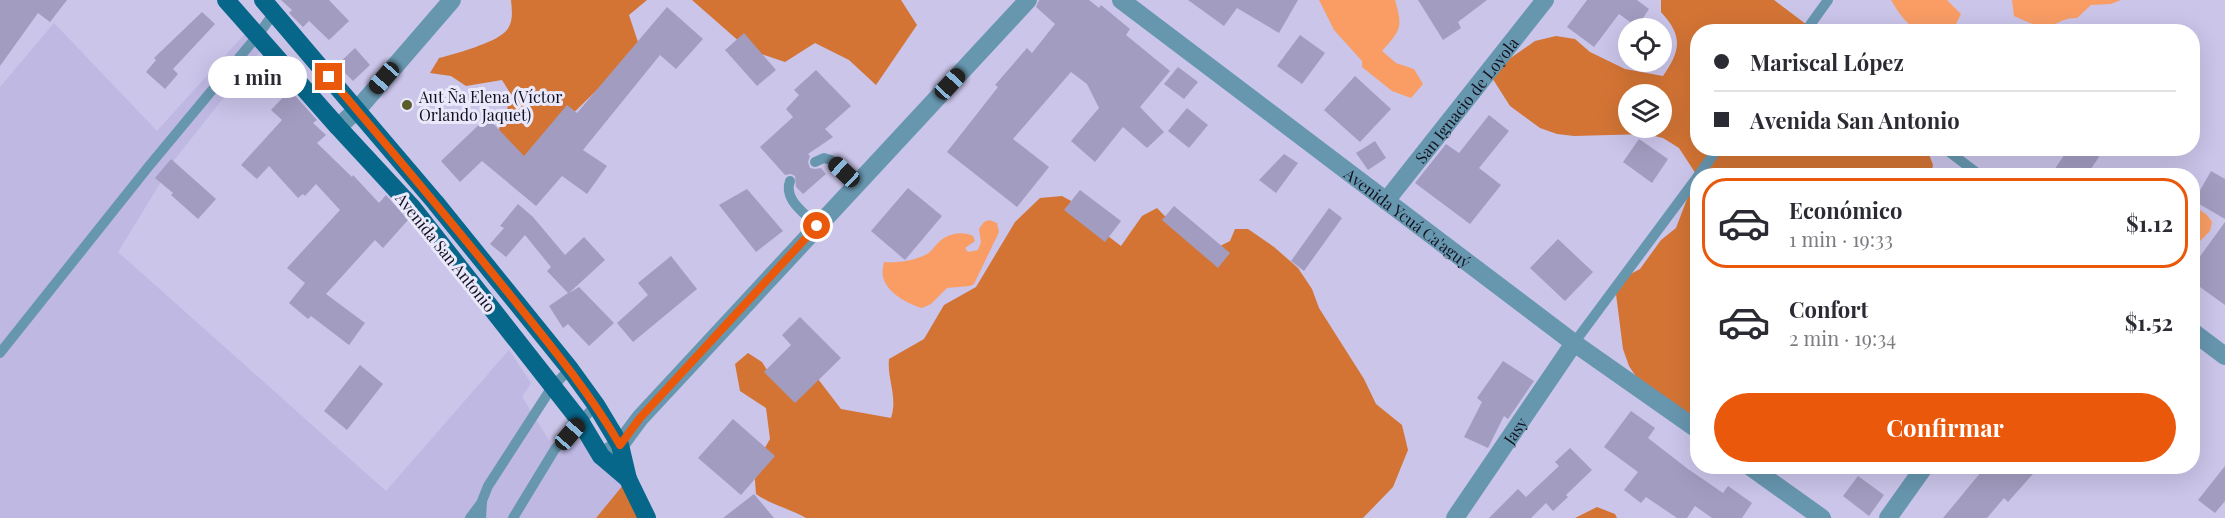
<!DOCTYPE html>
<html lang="es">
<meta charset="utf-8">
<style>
body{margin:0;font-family:"Playfair Display",serif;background:#f2f2f3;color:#2b2b33;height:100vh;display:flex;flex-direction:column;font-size:22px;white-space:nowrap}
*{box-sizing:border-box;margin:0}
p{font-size:20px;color:#7c7c81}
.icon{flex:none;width:33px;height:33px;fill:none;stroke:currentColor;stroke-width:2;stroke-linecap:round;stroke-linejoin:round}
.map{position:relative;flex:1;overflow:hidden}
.side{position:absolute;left:1690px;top:168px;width:510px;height:306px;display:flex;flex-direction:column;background:#fff;border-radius:24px;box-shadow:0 6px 24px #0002}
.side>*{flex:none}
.guide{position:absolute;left:1690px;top:24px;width:510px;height:132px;border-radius:24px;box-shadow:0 6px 24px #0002;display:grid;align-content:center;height:132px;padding:0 24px;background:#fff}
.tools{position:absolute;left:1618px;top:18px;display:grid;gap:12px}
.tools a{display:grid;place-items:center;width:54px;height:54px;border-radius:50%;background:#fff;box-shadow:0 6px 24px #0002;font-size:30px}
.end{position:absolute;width:27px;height:27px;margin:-14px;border:8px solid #ea580c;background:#fff;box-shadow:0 0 0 3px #fff}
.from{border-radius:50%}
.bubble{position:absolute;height:42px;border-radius:21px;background:#fff;box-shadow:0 6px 24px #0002;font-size:20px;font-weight:700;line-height:42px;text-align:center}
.car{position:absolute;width:18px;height:36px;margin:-18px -9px;border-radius:8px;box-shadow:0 0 4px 2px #0007;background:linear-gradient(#222 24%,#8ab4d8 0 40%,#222 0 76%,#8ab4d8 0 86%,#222 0)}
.guide b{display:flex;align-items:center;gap:21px;height:57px;font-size:22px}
.guide b+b{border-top:2px solid #e1e1e2}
.guide i{width:15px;height:15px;background:#2b2b33}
ul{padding:10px 0 0;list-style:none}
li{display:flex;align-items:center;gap:18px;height:90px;margin:0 12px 9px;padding:0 12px;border:3px solid transparent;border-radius:24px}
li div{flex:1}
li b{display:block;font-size:22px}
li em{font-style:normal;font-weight:700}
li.on{border-color:#ea580c}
li>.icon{width:54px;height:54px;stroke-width:1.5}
.primary-button{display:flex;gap:12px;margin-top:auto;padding:12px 24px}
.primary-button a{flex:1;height:69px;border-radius:36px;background:#ea580c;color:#fff;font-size:24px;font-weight:700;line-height:69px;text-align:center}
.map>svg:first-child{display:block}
</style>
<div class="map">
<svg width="2225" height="518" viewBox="0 0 2225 518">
<rect width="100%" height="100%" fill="#cac5e9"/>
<!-- built -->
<path fill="#beb8e3" d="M54,23L157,131L250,28L266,44L175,159L118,252L386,491L509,350L531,383L522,397L554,448L564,429L628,479L596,518H0V87Z"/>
<!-- green -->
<g fill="#f99d65">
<path d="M1319,0H1395C1403,27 1401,30 1382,51L1396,63L1414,69L1423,84L1411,98L1392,91L1362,67V61L1334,30Z"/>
<path d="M1891,0H1947L1961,14L1953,30C1917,30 1911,34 1891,0Z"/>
<path d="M2012,0H2121L2111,4L2091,5L2077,18C2062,18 2059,24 2048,26C2037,28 2024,20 2014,16Z"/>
<path d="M2193,205L2207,215L2212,222L2210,231L2196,245L2193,256Z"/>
<path d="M989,220L997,223L999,232L974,284L970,286L947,288L931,304L922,308C908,304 887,293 883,277C882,273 883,267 884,262C898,263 914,261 927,254C931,252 934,247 937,244C945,234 962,230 973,236L975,241L965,248L968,252L978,250L981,242L979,229L984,222Z"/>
</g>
<!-- forest -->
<g fill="#d37435" fill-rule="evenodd">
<path d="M511,0H647L629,15L640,48L520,165L492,147L512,96L502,80L466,86L451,76L430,73L439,58C455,54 494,43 505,32C514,23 512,11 511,0Z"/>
<path d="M692,0H901L917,25L876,85L849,60L815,43L785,62L749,50Z"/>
<path d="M1661,0H1774L1815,31L1698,32V148L1927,149L1933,165L1931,175L1698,176V177L1679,148L1663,138L1646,134L1574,136L1557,134L1540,128L1510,106L1489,73L1535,41L1556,36L1575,39L1590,52L1625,69L1663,76C1681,50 1683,36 1661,12ZM1629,94H1662V128H1629Z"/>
<path d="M1698,181V420L1639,381L1629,366L1623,349L1616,294L1623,278L1640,269L1661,240L1676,228L1689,194Z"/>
<path d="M1062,196L1093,213L1108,236L1121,246L1142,216L1157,208L1188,240L1212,250L1230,241L1235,229H1248L1274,247L1298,268L1312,289L1319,308L1364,379L1376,404L1402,425L1408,450L1393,487L1363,518H806C789,508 773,506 756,494L754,467L770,439L766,408L740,391L735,364L748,353L762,362L772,378L818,379L841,409L891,418C898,397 887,380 889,359L924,339L944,305L976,287L1015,222L1040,198Z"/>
<path d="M628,479L645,518H596Z"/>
<path d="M1597,507L1615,514L1617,518H1575Z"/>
</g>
<!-- building -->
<g fill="#a29dc0">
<path d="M0,0H67L50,22L38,13L0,66Z"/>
<path d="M281,0H329L349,21L329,40L309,21L303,27L289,13L292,10Z"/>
<path d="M1039,0H1089L1099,8L1101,5L1130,29L1126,35L1170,71L1140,107L1164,132L1147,148L1123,127L1095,162L1071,141L1099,108L1087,84L1071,72L1013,139L1049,167L1017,207L947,152L998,87L995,85L1027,48L1032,53L1055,24L1036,7Z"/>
<path d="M1188,0H1298L1279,33L1237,8L1224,26Z"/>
<path d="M1418,0H1487L1458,22L1461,28L1443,40Z"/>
<path d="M1587,0H1637L1649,9L1637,27L1619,14L1594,47L1567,27Z"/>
<path d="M667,7L703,39L676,69L660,55L583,150L607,166L587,194L562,176L536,206L482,161L460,182L441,161L487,117L524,156L567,105L577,113Z"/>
<path d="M202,12L215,24L173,69L178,74L165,89L146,72L156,60L154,58Z"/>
<path d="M744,33L776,70L757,86L725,50Z"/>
<path d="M1300,35L1325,53L1302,84L1277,66Z"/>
<path d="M355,48L370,65L353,81L337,65Z"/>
<path d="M1178,67L1198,82L1184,99L1164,84Z"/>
<path d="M816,70L851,106L825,129L833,137L808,154L810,156L808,162L810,168L815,169L821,168L826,174L803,194L796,187L795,176L791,174L785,175L760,147L793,117L786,109L799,95L794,90Z"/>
<path d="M1355,76L1391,109L1360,142L1324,110Z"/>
<path d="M290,90L317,120L313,123L326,135L317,143L352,177L353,175L379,203L386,195L408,220L383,248L375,240L326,294L365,323L349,345L311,316L308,319L289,303L305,283L287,268L340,210L316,184L305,196L303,194L298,198L269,166L257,179L241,165L282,120L271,110Z"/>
<path d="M1187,108L1208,125L1189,148L1168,131Z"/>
<path d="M1489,115L1509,131L1479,168L1501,185L1470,224L1415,183L1446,144L1459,153Z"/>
<path d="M1639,139L1668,159L1652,183L1623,162Z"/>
<path d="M1375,141L1386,158L1368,170L1356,153Z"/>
<path d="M2069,148H2088L2099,157L2086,176H2050Z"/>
<path d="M1284,154L1298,163L1276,193L1259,180Z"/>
<path d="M171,159L216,199L198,219L171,195L173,193L155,178Z"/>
<path d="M2211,171L2225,179V219L2194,201Z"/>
<path d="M908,188L942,216L905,260L871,231Z"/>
<path d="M747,189L783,231L756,252L719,205Z"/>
<path d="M1080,190L1121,221L1105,242L1064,210Z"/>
<path d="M518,204L533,217L565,255L584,237L605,260L569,293L579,287L614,323L589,346L568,324L563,328L549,306L568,293L547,271L551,267L525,235L506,257L490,244L504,228L500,226Z"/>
<path d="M1174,206L1230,253L1218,268L1162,220Z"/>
<path d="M1329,208L1342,218L1304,271L1291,261Z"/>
<path d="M2225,222V305L2193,282V266Z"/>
<path d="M1558,239L1593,272L1565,301L1530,268Z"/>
<path d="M671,256L697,289L633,342L617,323L648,295L638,283Z"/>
<path d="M800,317L841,358L795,403L764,372L791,345L782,335Z"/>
<path d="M1503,361L1534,381L1508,419L1504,416L1488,448L1464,437L1482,402L1477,398Z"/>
<path d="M360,365L383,384L347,430L324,411Z"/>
<path d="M1631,411L1655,428L1648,438L1688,469L1723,493L1728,486L1752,503L1742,518H1712L1695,506L1687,518H1677L1646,497L1641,503L1624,490L1638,472L1604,447Z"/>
<path d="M733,419L775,456L741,495L698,458Z"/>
<path d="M1570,448L1592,470L1566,495L1568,497L1553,511L1546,503L1531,518H1489L1518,489L1526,497L1559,466L1555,462Z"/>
<path d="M1986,466H2040L2008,502L2004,498L1987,518H1943Z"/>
<path d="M2225,466V501L2215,513L2198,500Z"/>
<path d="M1858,476L1884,495L1869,516L1843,496Z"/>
<path d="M754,494L774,518H723Z"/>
</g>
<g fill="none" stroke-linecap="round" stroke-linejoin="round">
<!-- service -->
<g stroke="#6796af" stroke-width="10">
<path d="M1805,32L1828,0"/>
<path d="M1944,148L1981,176"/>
<path d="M815,162L824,158L831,160L857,184"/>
<path d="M1698,176L1718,148"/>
<path d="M790,181C783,200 805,213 817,226"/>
<path d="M1574,343L1698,176"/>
<path d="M0,353L149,166L258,35L274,13"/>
<path d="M470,518L482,502"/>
<path d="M481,518L482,501L488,486L552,387L570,369"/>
<path d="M513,518L555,449L596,405"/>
</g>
<!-- minor -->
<g stroke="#6796af" stroke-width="18">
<path d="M338,127L357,110L452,0"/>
<path id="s1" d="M1386,201L1545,0"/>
<path d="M2193,332L2225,356"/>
<path id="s2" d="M1455,518L1574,343"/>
<path d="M1888,518L1925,466"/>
</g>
<!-- tertiary -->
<g stroke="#6796af" stroke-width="18">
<path id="s3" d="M1121,0L1574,343L1698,430"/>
<path d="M601,456L620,445L640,418L1028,0"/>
<path d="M1749,466L1822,518"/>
</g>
<!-- primary -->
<g stroke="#07678a" stroke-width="18">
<path d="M226,0L338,127L412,207L580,421L601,456L628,479L647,518"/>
<path d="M263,0L435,202L570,369L596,405L620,445L628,479"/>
</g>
</g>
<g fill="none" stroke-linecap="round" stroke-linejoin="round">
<!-- route -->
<path stroke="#ea580c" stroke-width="8" d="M329,77C386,144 443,212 498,280C541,334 585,385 620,445L640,418L817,226"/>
</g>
<!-- markers -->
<circle fill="#5a5d2a" stroke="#eae8fb" stroke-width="2" cx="407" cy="105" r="6"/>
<g text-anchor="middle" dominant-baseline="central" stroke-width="6" stroke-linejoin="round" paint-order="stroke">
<!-- poi labels -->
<g font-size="16" fill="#13111e" stroke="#eae8fb" text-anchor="start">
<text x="419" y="96">Aut Ña Elena (Víctor<tspan x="419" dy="18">Orlando Jaquet)</tspan></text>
</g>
<!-- street labels -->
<g font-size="16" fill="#13111e" stroke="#eae8fb">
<text stroke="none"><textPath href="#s1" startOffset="129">San Ignacio de Loyola</textPath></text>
<text stroke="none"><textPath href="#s3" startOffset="360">Avenida Ycuá Ca'aguý</textPath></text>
<text transform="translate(446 252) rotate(51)">Avenida San Antonio</text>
<text stroke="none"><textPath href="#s2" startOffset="106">Jasy</textPath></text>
</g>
</g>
</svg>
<div class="tools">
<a><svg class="icon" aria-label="locate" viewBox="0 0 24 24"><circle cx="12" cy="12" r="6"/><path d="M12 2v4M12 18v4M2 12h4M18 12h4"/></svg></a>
<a><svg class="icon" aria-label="layers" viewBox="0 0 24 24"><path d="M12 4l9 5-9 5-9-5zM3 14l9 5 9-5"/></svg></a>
</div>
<i class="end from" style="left:817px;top:226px"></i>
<i class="end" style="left:329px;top:77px"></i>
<div class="bubble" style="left:208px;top:56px;width:99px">1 min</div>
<i class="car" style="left:384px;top:78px;rotate:221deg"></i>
<i class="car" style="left:950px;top:84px;rotate:43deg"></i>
<i class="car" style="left:844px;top:172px;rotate:313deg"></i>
<i class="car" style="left:570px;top:434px;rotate:41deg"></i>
<div class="guide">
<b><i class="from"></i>Mariscal López</b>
<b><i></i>Avenida San Antonio</b>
</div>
<section class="side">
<ul>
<li class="on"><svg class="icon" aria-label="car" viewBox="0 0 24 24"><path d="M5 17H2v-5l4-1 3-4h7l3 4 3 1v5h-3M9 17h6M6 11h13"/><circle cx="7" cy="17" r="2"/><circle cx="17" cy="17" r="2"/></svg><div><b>Económico</b><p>1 min · 19:33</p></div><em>$1.12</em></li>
<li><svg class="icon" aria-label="car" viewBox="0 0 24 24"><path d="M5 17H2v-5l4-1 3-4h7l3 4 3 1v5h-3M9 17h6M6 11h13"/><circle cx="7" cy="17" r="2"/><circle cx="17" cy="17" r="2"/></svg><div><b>Confort</b><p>2 min · 19:34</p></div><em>$1.52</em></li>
</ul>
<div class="primary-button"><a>Confirmar</a></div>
</section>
</div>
